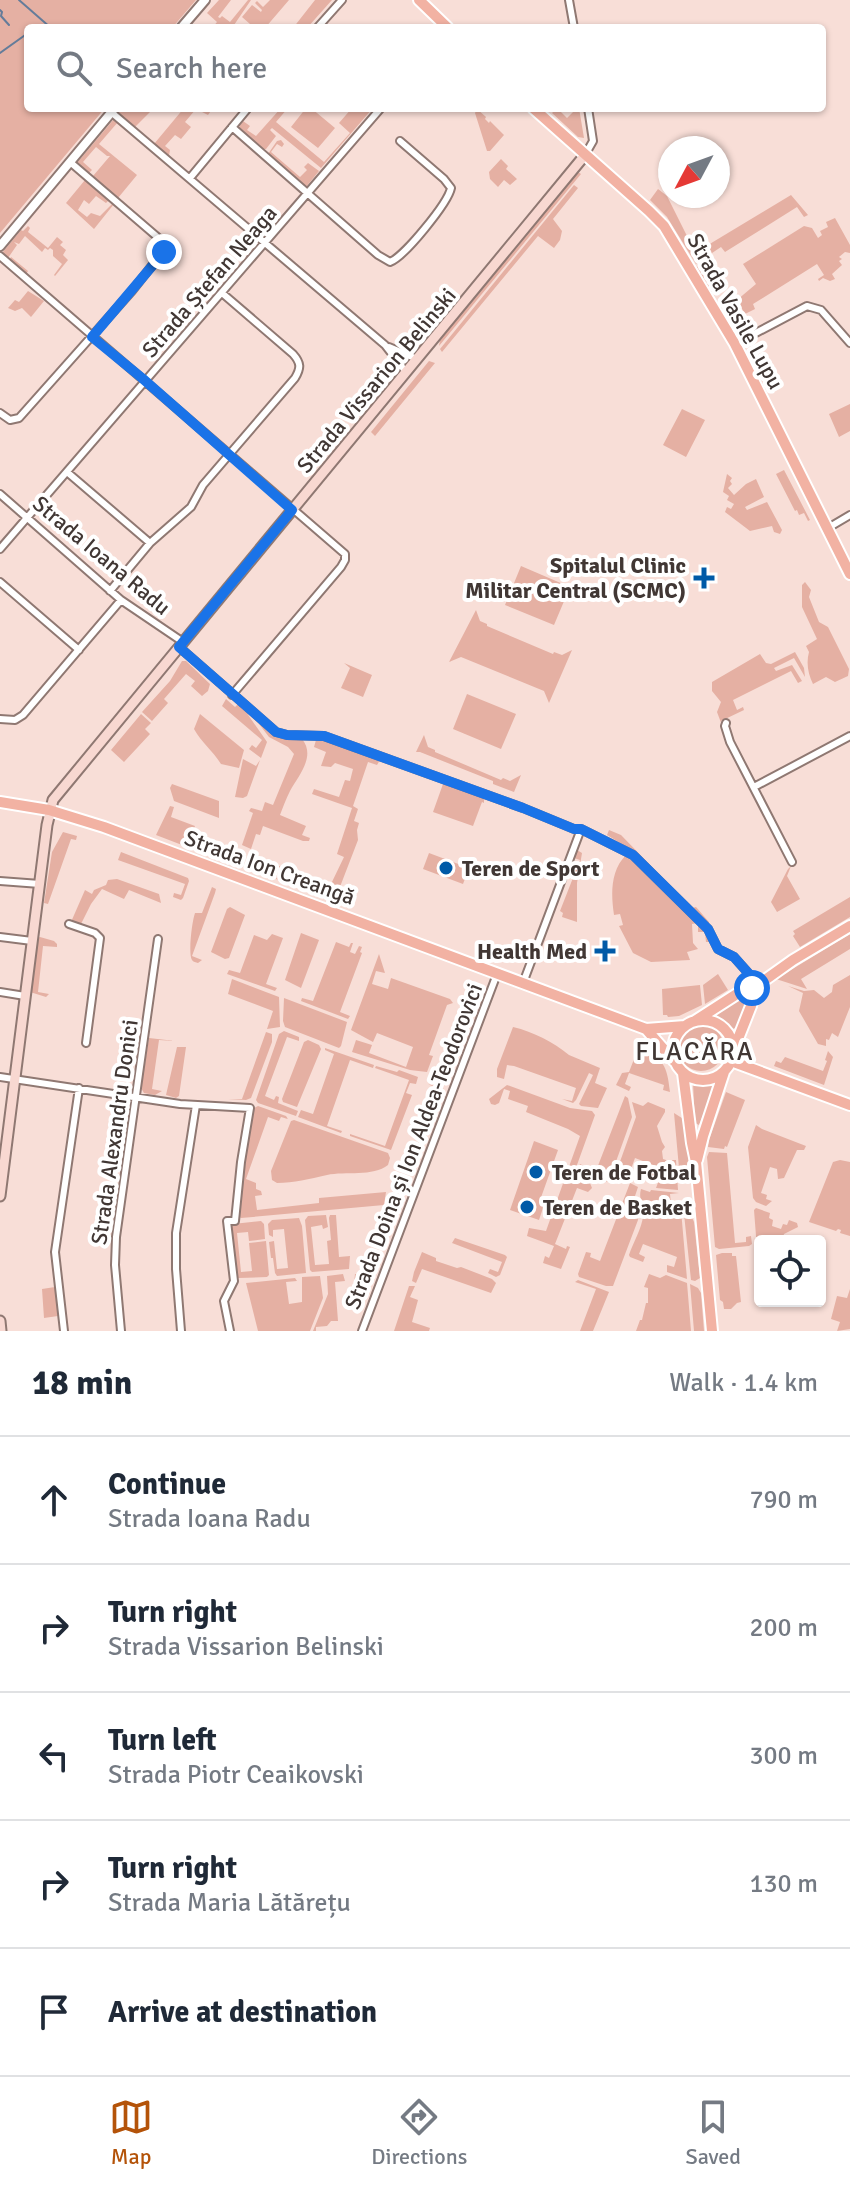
<!DOCTYPE html>
<meta charset="utf-8">
<style>
body{margin:0;font-family:Signika,sans-serif;background:#f2f2f3;color:#1f2937}
.controls{position:absolute;right:24px;bottom:24px;display:grid;overflow:hidden;border-radius:8px;box-shadow:0 2px 6px #0004}
.controls button{width:72px;height:72px;display:grid;place-items:center;padding:0;border:0;border-bottom:2px solid #e0e1e3;background:#fff;color:#1f2937;font:40px sans-serif}
.compass{position:absolute;left:658px;top:136px;width:72px;height:72px;border-radius:50%;background:#fff;box-shadow:0 2px 6px #0004;rotate:229deg}
.stop{position:absolute;width:24px;height:24px;margin:-18px;border:6px solid #1a73e8;border-radius:50%;background:#fff}
.stop.end{background:#1a73e8;border-color:#fff;box-shadow:0 2px 8px #0008}
.list{margin:0;padding:0;list-style:none}
h2{display:flex;justify-content:space-between;align-items:center;height:104px;margin:0;padding:0 32px;font-size:34px}
h2 small{font-size:26px;font-weight:400;color:#747a83}
.list li{display:grid;grid-template-columns:52px 1fr auto;gap:24px;align-items:center;box-sizing:border-box;height:128px;padding:0 32px;border-top:2px solid #e0e1e3}
.list b{display:block;font-size:30px;white-space:nowrap}
.list p{margin:0;font-size:26px;white-space:nowrap;color:#747a83}
.list em{font-size:26px;font-style:normal;color:#747a83}
.icon{flex:none;width:44px;height:44px;fill:none;stroke:currentColor;stroke-width:2;stroke-linecap:round;stroke-linejoin:round}
.map{position:relative;flex:none;width:850px;height:1331px;overflow:hidden}
.search{position:absolute;background:#fff;box-shadow:0 2px 6px #0004;left:24px;right:24px;top:24px;height:88px;display:flex;align-items:center;gap:20px;box-sizing:border-box;padding:0 28px;border-radius:8px;color:#747a83;font-size:30px}
.sheet{height:744px;background:#fff}
nav{display:flex;justify-content:space-around;align-items:center;box-sizing:border-box;height:112px;border-top:2px solid #e0e1e3;background:#fff;font-size:22px;color:#747a83}
nav a{display:grid;justify-items:center;gap:4px}
nav .on{color:#b45309}
.map>svg:first-child{display:block}
</style>
<div class="map">
<svg width="850" height="1331" viewBox="0 0 850 1331">
<rect width="100%" height="100%" fill="#f8ded7"/>
<path fill="#e5b0a3" d="M0,0h196l-24,28h-144v80h77l-105,125z
M219,0h12l-13,17 2,1 2,-2 8,6 18,-22h3l-19,28h-20l5,-6 -10,-9z
M270,0h19l-24,28h-18l3,-4 -8,-7 10,-12 9,7 1,-2 -7,-7 2,-2 6,6z
M315,0h17l-25,28h-14z
M121,108h33l-19,19 -17,-14z
M184,108h29l-5,7 -12,-6 -11,13 6,5 -10,12 -6,-4 -10,11 5,4 -1,6 -15,-12z
M281,108h7l-12,14 48,40 26,-29 -11,-10 13,-15h12l4,4 5,-4 -52,60 -49,-40 -2,2 6,6 -10,13h-3l-24,-19v-3l4,-6 7,5 -3,4 9,6z
M306,108h5l24,20 -17,20 -27,-21z
M557,108l10,10 7,-7 -2,-3h7l5,30 -6,-1 -26,-24z
M477,109l9,8 -1,2 4,4 1,-2 14,14 -14,16h-3l-12,-38z
M114,119l4,3 -19,22 38,31 -19,23 -25,-22 17,-20h-3l-11,-9 -13,15 9,8 -4,4 -12,-10z
M281,140l3,4 -2,3 -5,-3 -6,8 29,25 7,-7 -3,-3 4,-4 11,8 -13,16 -38,-33 9,-13z
M501,159l7,7 -2,3 11,10 -7,6 -6,-5 -6,7 -8,-8 -1,-7z
M578,172l3,2 -142,172 1,-6z
M85,180l24,20 -3,3 -10,-7 -7,8 -5,-4 -6,10 9,7 4,-4 9,3 13,-13 1,1 -20,25 -28,-26z
M574,185l4,3 -25,31 9,12 -2,9 -6,8 -16,-12 -96,116 -2,-3z
M658,189l9,7 28,56 9,-4 5,7 -13,9 -29,-47 -17,-17z
M791,195l17,20 -4,2 -7,-10 -72,45 -4,-5 -9,6 -4,-8z
M835,218l15,27v8l-5,-1 -6,5 3,2 -3,2 3,4 -10,9 3,5 -5,2 -7,-3 -4,3 -1,-2 6,-4 -7,-11 -64,40 2,5 -10,5 -8,-14 19,-16 -13,-20 61,-38 8,2 6,10 4,-3 -2,-4 8,-4 -2,-5z
M28,226l2,2 -2,4 20,16 9,-11 6,5 -3,3 6,5 -3,5 5,5 -13,16 -1,-1 8,-11 -9,-8v-6l-3,-2 -2,2 -3,-2 -3,4 -17,-16 -6,8 -5,-2 3,3 -9,13 2,1 1,-2 17,14 -3,5 -22,-20 -1,-3 19,-23 2,1z
M709,259l17,19 -8,7 -9,2 -12,-20z
M28,291l16,10 -13,16 -9,-9 -7,3 -7,-3 7,-8 4,2z
M429,361l6,2 -60,73 -4,-4z
M850,404v27l-11,6 -10,-23z
M682,409l23,11 -19,37 -23,-12z
M784,470l26,50 -2,1 -4,-8 -5,2 -2,-5 -2,1 -19,-37z
M727,474l5,4 -2,3 2,3 -4,4 6,7 12,-11 10,-5 8,18 -19,10 2,3 20,-8 15,28 -2,4 -6,-2 -2,-6 -22,5 -25,-19 2,-5 4,2 3,-5 -7,-4 2,-4 -6,-4z
M521,566l49,21 -16,38 -49,-20z
M805,582l6,8 -2,7 10,25 9,5 21,42 -1,7 -13,6 -9,-5 -13,7c-5,-10 -7,-21 -4,-32l-3,-6 11,-7 -15,-32v-22z
M476,610l4,11 7,3v2l66,28 1,-2 8,3 10,-5 -23,53 -5,-12 -83,-34 -12,5z
M795,652l9,16 1,9 -11,-19 -20,10 2,3 16,-6 10,16 -4,2 -7,-12 -58,29 4,10 6,-3 1,3 -23,11 5,15 -9,-24 4,-10 -9,-11v-9l48,-28 6,9 5,1z
M182,661h4l24,23 -2,7 -6,5 -11,-10 4,-5 -9,-7 -22,25 4,4 -16,18 -10,-9 28,-31z
M344,663l28,12 -9,22 -22,-9 9,-20z
M467,694l49,20 -15,35 -48,-20z
M226,699l9,8 3,-3 6,5 21,30 2,3 -6,16 -12,-9 3,-4 4,3 6,-8 -40,-34z
M141,714l10,9 -6,6 5,5 -26,28 -13,-12z
M200,714l44,36 -5,18 -18,-4c-9,-14 -19,-21 -27,-35z
M256,720l24,17 22,2c14,17 -3,36 -12,52 -4,8 -7,16 -10,24l26,11 -4,9 8,3 -1,3h-6l-40,-15 -3,9 -4,-1 -5,15 -9,-4 11,-32 -4,-2 2,-3 11,3 3,-9 8,3 21,-51 -6,-7 -19,-10z
M424,735l4,12 7,3v2l66,28 2,-2 7,3 11,-6 -7,17 -21,-8v-3l-73,-29h-4z
M316,740h12l52,20 -3,5 -9,-3 -15,44 5,3 -4,12 5,2 -2,7 1,10 -20,52h-2l-2,3 -30,-12 -9,3 -5,-2 3,-7 6,-4 32,11 13,-27 -7,-3 15,-46 -40,-14 2,-5 25,8 6,-17 5,1 3,-12 -18,-6 -4,4 -10,-1 5,-14 -12,-5z
M243,759l13,7 4,-6 -13,36 -4,2 -8,-1z
M172,784l47,17v17l-45,-17 -4,-13z
M443,784l41,14v5l-2,-1 -9,24 -40,-14z
M170,806l4,1 -3,10 24,9 -3,8 8,4 -5,12 -39,-15z
M609,830l12,5 71,73 4,-1 13,15v3l-76,-74 -26,-16z
M63,832l14,4 -1,4 -5,-1 -23,65 -4,-1 8,-51z
M577,850l5,3 -5,30v39l-15,-5 1,-4 -3,-2 20,-51 -6,-2z
M121,852l67,26 1,3 -6,17 -2,2 -8,-3 1,-4 7,2 4,-11 -67,-24z
M429,853l40,15 -6,16 -40,-15z
M626,855l13,9 69,69 2,9h-4l-1,-10h-7v-9l-6,1 1,19 5,6 -11,3 3,8 -39,2 -18,-9 -14,-27 4,-1 -3,-11 -6,1c-3,-20 -4,-44 12,-60z
M252,856l30,11 3,4 -1,11 -35,-13z
M791,866l-4,10 13,23 -23,13 -6,-10 17,-33z
M117,879l42,15 2,9 -32,-13 -5,9 -22,-10 -11,15 -11,22 -9,-4 14,-32 7,4 2,-4 12,-5 2,-5z
M212,887l4,2 -1,4 -23,63 10,4 -4,3c-2,-1 -5,-1 -6,-3 -4,-6 0,-39 3,-47h7z
M850,897v20l-50,30 -7,-11 2,-2 -2,-3z
M230,907l15,8 -16,43 -4,1 -14,-7 16,-43z
M301,933l18,7 -18,48 -16,-8z
M272,934l11,4 -17,46 11,4 -2,3 -48,-17 2,-4 11,3 14,-38 13,5z
M850,934v15l-49,30 6,10 -31,-10z
M40,937l14,4 3,3v3l-14,-1 -5,46 11,2 -3,3 -16,-5 7,-54z
M336,942l13,5 2,-4h2l-3,9 5,2 4,-8 3,1 -2,5 2,1 -22,59 10,4 -2,3 -47,-18 1,-3 11,3z
M379,954l6,19 -9,-2 -4,13 16,5 3,-11 59,21 3,4 -6,2 -18,50 4,1 -6,16 -17,-2 -58,-18 4,-12 16,5 -3,8 37,14 7,-20 -36,-14 -4,9 -22,-12z
M718,974l10,16 -23,14 -2,-19z
M850,975v32l-12,30 -6,-4 -3,7 -3,-1v7l-8,-2 -19,-33 4,-18 -15,-7 16,5 10,-1 10,8 8,-6 1,-7z
M232,979l47,18 1,30 -13,2 6,-18 -45,-17z
M700,985l2,20 -23,11 -11,1 -1,-2h-4l-1,-26z
M742,996l4,1 1,4 -10,26 -4,2 -18,-14 1,-3z
M284,998l63,24 -6,24 -2,2 -54,-21 -2,-6z
M678 1048a23 23 0 1 1 46 0a23 23 0 1 1-46 0Z
M513,1027c21,5 40,15 56,28l31,13 -5,15 12,5 -9,20 -17,-2 -2,-2 14,-29 -4,-2 -13,27 -3,3 -11,-4 10,2 4,-13 -62,-22 -7,-1 -3,14 -7,-2v-8z
M284,1031l15,6v4l-12,-4 -22,59 9,4 2,-4 3,1 -1,6 20,8 -2,5 -38,-13 -2,-3 23,-66z
M266,1032l6,2v8l-21,56 -5,2 -18,-1h14z
M149,1038l26,3 -16,-1 -7,49 10,2 -7,4 -11,-2 -3,-5z
M308,1040l11,5 2,4 -24,58 -14,-5 -1,-3 22,-57z
M177,1047h9l-7,49 -3,2 -10,-3z
M325,1048l49,17 -1,3 -23,-8 -23,66 15,5 -1,2 -43,-16 3,-7 12,4 21,-60 -9,-4z
M638,1049c26,9 29,16 32,43l-7,-2 1,-5 -35,-12 -4,11 6,3 -2,4 -13,-6 6,-12 7,-1z
M828,1051l5,6 -9,28 -50,-19 2,-5 5,2 4,-6 38,14 4,-10 -2,-1z
M376,1066l21,6 2,-2 19,7 -2,7 -6,-1 -4,10 6,2 -21,55 -41,-14v-2l35,12 24,-66 -34,-12z
M693,1083l19,1 2,3 -15,38 -4,-2z
M428,1084l16,5 -27,72 -5,-2 26,-70z
M507,1085l63,23 22,3 3,4 -22,61 17,7 2,5 -4,4 -11,-4 -22,56 11,5 1,-3 3,1 -9,22 -18,-6 2,-7 4,2 5,-12 -27,-10 2,-8 17,3 34,-95 -12,-7 -42,-17 2,-6 -20,-7 2,-8 -6,-2 -5,14 -4,2 -4,-1 -2,-5z
M726,1092l19,8 -18,47 -2,-1 -1,3 -16,-2 1,-7z
M625,1096l3,2 4,19 -23,64 -6,2 -23,-9 -2,-2 2,-8 4,2 -2,6 12,4z
M632,1102l11,4 5,-4 17,7v3l-8,14 5,16 3,5 -3,4 1,8 9,3v-2h4l2,30 -22,-2 3,-8 6,2 4,-11 -34,-13 -4,11 7,3 -2,5 -19,-7 19,-53z
M258,1106l28,10 2,3 -7,-2 -2,4 -11,-4 -22,62 10,4v6l5,2 1,4 -7,1 2,14 62,-7v-5l67,-6 -2,13 -143,13 -3,-2 -1,-16 15,-91z
M674,1113l11,7 4,47 -10,1z
M294,1120l94,33 2,5 -2,7c-15,12 -43,6 -61,10 -18,4 -33,8 -50,8l-5,-3 -1,-9 20,-50z
M756,1125l6,4 44,17 -2,4h-7l-13,28 -6,1 -1,-10 -7,-2 -9,26 6,2 -1,4 6,2 -6,5 -10,-4 -3,-4 -5,-51z
M534,1141l24,9 -19,53 5,2 -5,15 -29,-10z
M709,1152l18,1 8,90 11,-1v-5l5,-1 1,8 -3,2 -30,3 -4,-2 -8,-90z
M840,1160l10,2v74l-10,-3 1,-3 -3,-1 -2,2 -27,-9 24,-60z
M630,1183l8,4 -3,9 4,17 -1,7 -25,66h-7l-27,-9 -1,-3 8,-22 5,1 -1,4 10,4z
M641,1189l9,3 1,-2 28,3 -9,1 2,20 9,-4 6,69 -20,-7v-7l7,2 3,-10 -34,-13 -4,10 6,3 -2,5 -13,-5 -1,-2c4,-12 13,-27 14,-39 1,-10 -5,-17 -2,-27z
M756,1208l14,5 -1,5 4,2 -1,6 9,3 2,-5 4,1 2,-5 8,3 1,4 -14,7 -2,7h-22v8h-3l-3,-39z
M684,1214l7,1 3,7 6,56 -5,3 -4,-1z
M326,1215l2,12 -5,2 -1,-4 -11,2 4,38 14,-1 -2,-23 4,-1 -2,-22 1,-3h6l3,42 11,-1 -1,13 -37,3 -2,-2 -5,-50 3,-4z
M299,1218l3,8 4,47 -29,3 -2,-3 -2,-15h-2l-2,-16 5,-1 3,28 11,-1 -4,-39 -11,1v7l-4,-2 -1,-11 4,-4z
M261,1221l3,3 1,15 -16,2 -1,-9 -11,1 4,39 11,-1 -3,-28 17,-2 3,34 -2,2 -29,1 -4,-11 -4,-39 3,-4z
M455,1238l50,17 2,2 -7,18 -4,2 -8,-4 2,-4 8,3 4,-10 -50,-19z
M422,1252l14,6v3l21,7 4,-1 31,12 4,4 -5,10 -69,-24 -6,14 -4,-2 2,-9z
M722,1253h10v3h4l5,46 -4,1 -6,6h-7l-1,-7 -3,-2 -4,-45z
M343,1274l2,7 -10,1 3,39h-7l-4,5 -11,1v4h-3l15,-37 -1,-18z
M355,1274l18,1 -13,34 -7,1 -2,-16h2z
M649,1274l11,4 6,-3 21,8 4,48h-55l4,-11h2l4,-17h2v-15l-4,-1z
M320,1276l3,22 -13,33h-52l-12,-48 49,-5 2,3 -11,1 3,22 13,-2v-25z
M578,1280l31,12 -16,39h-13l16,-42 -21,-7z
M690,1284l8,4 3,5 3,38h-10z
M409,1286h6l-5,11 8,3 -6,22 18,6 -1,3h-35z
M55,1287l3,29 -14,2 -2,-29z
M850,1289v40l-13,2 3,-9 -9,-3 6,-23 10,2z"/>
<g fill="none" stroke-linecap="round" stroke-linejoin="round">
<path stroke="#647c9a" stroke-width="2" d="M19,0l32,28
M0,10l2,2 -1,4 8,9
M0,53l28,-20"/>
<defs>
<path id="minor" d="M569,0l5,28
M317,28l25,-28
M111,112l274,233 21,27
M232,127l146,128 12,7c14,-5 58,-59 61,-74l-7,-9 -44,-38
M585,155l8,-14 -5,-33
M190,178l58,-70
M0,256l345,298v6l-4,7 -109,128
M735,344l72,-38 14,4 29,33
M389,347l28,12
M0,413l10,7 9,-2 113,-127 33,-42 -3,-8 -92,-79
M67,472l83,71
M0,494l121,106 62,42
M828,528l22,-13
M0,549l381,-441
M0,582l79,68
M110,591l40,-48 41,-36 12,-22 92,-107c6,-10 6,-15 -2,-24l-71,-61
M179,647l97,85 11,3 37,1 199,72 51,21h7l52,26 75,74 10,20 16,8 24,27
M0,719l15,1 8,-5 98,-115
M726,723l-1,3 5,16 62,120
M754,787l96,-51
M0,881l40,3
M69,924l26,9 5,5 -14,105
M0,937l32,4
M523,983l58,-154
M0,992l25,4
M0,1077l180,27 70,4 -9,54 -6,59h-8l7,60 -10,20 6,30
M64,1331l-9,-79 24,-164
M121,1331l-6,-66 1,-28 42,-298
M181,1331l-5,-62v-36l20,-128
M362,1331l135,-357"/>
<path id="tertiary" d="M181,28l24,-28
M0,246l115,-138"/>
<path id="secondary" d="M0,1196l47,-371 6,-25 532,-645
M0,1321l1,10"/>
<path id="primary" d="M419,0l29,28
M533,108l116,103 15,15 71,118 115,230
M0,802l49,8 55,17 542,202 39,-3
M673 1050a30 30 0 1 1 60 0a30 30 0 1 1-60 0Z
M695,1021l45,-29 15,-5 38,-27 57,-34
M646,1029l28,32
M734,1049l17,-43 4,-19
M731,1061l119,44
M683,1073l9,70 4,19 16,169
M697,1160l6,-24 21,-64"/>
</defs>
<use href="#minor" stroke="#8f7872" stroke-width="10"/>
<use href="#tertiary" stroke="#8f7872" stroke-width="12"/>
<use href="#secondary" stroke="#8f7872" stroke-width="13"/>
<use href="#primary" stroke="#fff" stroke-width="14"/>
<use href="#minor" stroke="#fff" stroke-width="6"/>
<use href="#tertiary" stroke="#fff" stroke-width="8"/>
<use href="#secondary" stroke="#f8d8d1" stroke-width="9"/>
<use href="#primary" stroke="#f2b2a3" stroke-width="10"/>
</g>
<g fill="none" stroke-linecap="round" stroke-linejoin="round">
<path stroke="#1a73e8" stroke-width="10" d="M164,252l-72,85 50,41 150,132 -113,137 97,85 11,3 37,1 199,72 51,21h7l52,26 75,74 10,20 16,8 24,27 -6,4"/>
</g>
<g fill="#005aa7" stroke="#fff" stroke-width="3">
<path d="M700 566h8v8h8v8h-8v8h-8v-8h-8v-8h8z"/>
<circle cx="446" cy="868" r="8"/>
<path d="M601 939h8v8h8v8h-8v8h-8v-8h-8v-8h8z"/>
<circle cx="536" cy="1172" r="8"/>
<circle cx="527" cy="1207" r="8"/>
</g>
<g text-anchor="middle" stroke-width="8" stroke-linejoin="round" paint-order="stroke">
<g font-size="22" fill="#413734" stroke="#fff">
<text transform="translate(209 281) rotate(-49)" y="8">Strada Ștefan Neaga</text>
<text transform="translate(736 311) rotate(61)" y="8">Strada Vasile Lupu</text>
<text transform="translate(376 380) rotate(-50)" y="8">Strada Vissarion Belinski</text>
<text transform="translate(102 555) rotate(40)" y="8">Strada Ioana Radu</text>
<text transform="translate(270 867) rotate(20)" y="8">Strada Ion Creangă</text>
<text transform="translate(114 1132) rotate(-82)" y="8">Strada Alexandru Donici</text>
<text transform="translate(413 1146) rotate(-69)" y="8">Strada Doina și Ion Aldea-Teodorovici</text>
</g>
<g font-size="22" font-weight="bold" fill="#413734" stroke="#fff" text-anchor="start">
<text x="686" y="573" text-anchor="end">Spitalul Clinic<tspan x="686" dy="25">Militar Central (SCMC)</tspan></text>
<text x="462" y="876">Teren de Sport</text>
<text x="587" y="959" text-anchor="end">Health Med</text>
<text x="552" y="1180">Teren de Fotbal</text>
<text x="543" y="1215">Teren de Basket</text>
</g>
<g font-size="26" letter-spacing="2" fill="#413734" stroke="#fff">
<text x="695" y="1060">FLACĂRA</text>
</g>
</g>
</svg>
<div class="controls">
<button><svg class="icon" aria-label="locate" viewBox="0 0 24 24"><circle cx="12" cy="12" r="6"/><path d="M12 2v4M12 18v4M2 12h4M18 12h4"/></svg></button>
</div>
<svg class="compass" viewBox="-18 -18 36 36"><path d="M0-13l5 13h-10z" fill="#e53935"/><path d="M0 13l5-13h-10z" fill="#747a83"/></svg>
<div class="stop" style="left:752px;top:988px"></div>
<div class="stop end" style="left:164px;top:252px"></div>
<div class="search"><svg class="icon" aria-label="search" viewBox="0 0 24 24"><circle cx="10" cy="10" r="6"/><path d="M15 15l6 6"/></svg>Search here</div>
</div>
<section class="sheet">
<h2>18 min<small>Walk · 1.4 km</small></h2>
<ul class="list">
<li><svg class="icon" aria-label="ahead" viewBox="0 0 24 24"><path d="M12 20V5M6 11l6-6 6 6"/></svg><div><b>Continue</b><p>Strada Ioana Radu</p></div><em>790 m</em></li>
<li><svg class="icon" aria-label="right" viewBox="0 0 24 24"><path d="M7 20v-9h11M14 6l5 5-5 5"/></svg><div><b>Turn right</b><p>Strada Vissarion Belinski</p></div><em>200 m</em></li>
<li><svg class="icon" aria-label="left" viewBox="0 0 24 24"><path d="M17 20v-9H6M10 6l-5 5 5 5"/></svg><div><b>Turn left</b><p>Strada Piotr Ceaikovski</p></div><em>300 m</em></li>
<li><svg class="icon" aria-label="right" viewBox="0 0 24 24"><path d="M7 20v-9h11M14 6l5 5-5 5"/></svg><div><b>Turn right</b><p>Strada Maria Lătărețu</p></div><em>130 m</em></li>
<li><svg class="icon" aria-label="arrive" viewBox="0 0 24 24"><path d="M6 21V4h12l-3 4 3 4H6"/></svg><div><b>Arrive at destination</b></div></li>
</ul>
</section>
<nav>
<a class="on"><svg class="icon" aria-label="map" viewBox="0 0 24 24"><path d="M3 6l6-2 6 2 6-2v14l-6 2-6-2-6 2zM9 4v14M15 6v14"/></svg>Map</a>
<a><svg class="icon" aria-label="directions" viewBox="0 0 24 24"><path d="M12 3l9 9-9 9-9-9zM9 14v-3h6M13 9l2 2-2 2"/></svg>Directions</a>
<a><svg class="icon" aria-label="saved" viewBox="0 0 24 24"><path d="M7 4h10v16l-5-4-5 4z"/></svg>Saved</a>
</nav>
